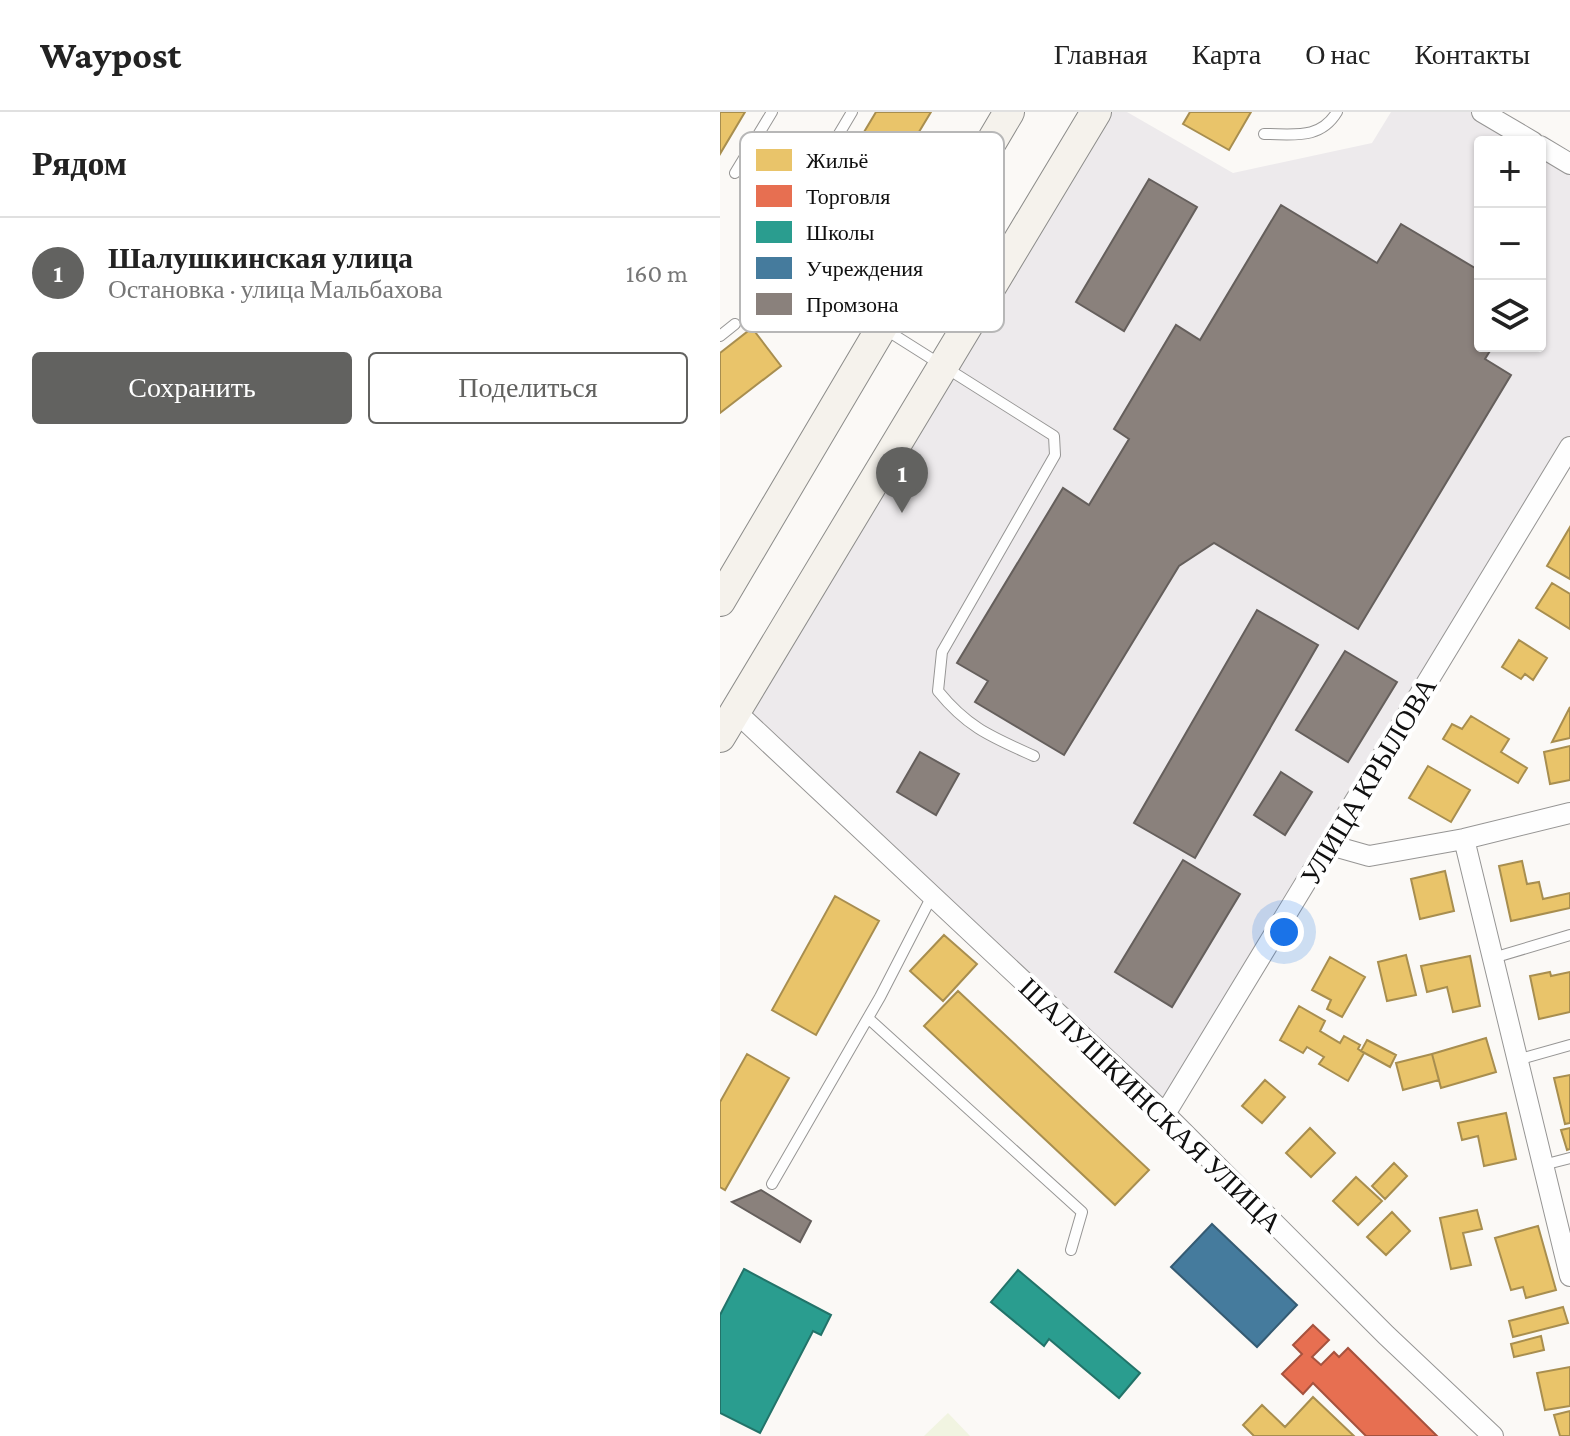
<!DOCTYPE html>
<html lang="ru">
<meta charset="utf-8">
<style>
body{margin:0;font-family:"Crimson Pro",serif;background:#f2f2f2;color:#222}
.controls{position:absolute;right:24px;top:24px;display:grid;overflow:hidden;border-radius:8px;box-shadow:0 2px 6px #0004}
.controls button{width:72px;height:72px;display:grid;place-items:center;padding:0;border:0;border-bottom:2px solid #e0e0e0;background:#fff;color:#222;font:40px sans-serif}
.you{position:absolute;left:564px;top:820px;width:28px;height:28px;margin:-20px;border:6px solid #fff;border-radius:50%;background:#1a73e8;box-shadow:0 0 0 12px #1a73e833}
.badge{display:grid;place-items:center;width:52px;height:52px;border-radius:50%;background:#626260;color:#fff;font-size:26px;font-weight:700}
.pin{position:absolute;translate:-50% -66px;filter:drop-shadow(0 2px 4px #0008)}
.pin::after{content:'';position:absolute;top:42px;width:28px;height:24px;background:inherit;clip-path:polygon(0 0,100% 0,50% 100%)}
.list{margin:0;padding:0;list-style:none}
h2{display:flex;justify-content:space-between;align-items:center;height:104px;margin:0;padding:0 32px;font-size:34px}
h2 small{font-size:26px;font-weight:400;color:#767676}
.list li{display:grid;grid-template-columns:52px 1fr auto;gap:24px;align-items:center;box-sizing:border-box;height:112px;padding:0 32px;border-top:2px solid #e0e0e0}
.list b{display:block;font-size:30px;white-space:nowrap}
.list p{margin:0;font-size:26px;white-space:nowrap;color:#767676}
.list em{font-size:26px;font-style:normal;color:#767676}
.actions{display:flex;gap:16px;padding:24px 32px}
.actions a{flex:1;padding:18px 0;border:2px solid #626260;border-radius:8px;text-align:center;font-size:28px;color:#626260}
.actions .main{background:#626260;color:#fff}
.icon{flex:none;width:44px;height:44px;fill:none;stroke:currentColor;stroke-width:2;stroke-linecap:round;stroke-linejoin:round}
.map{position:relative;flex:none;width:850px;height:1324px;overflow:hidden}
header{display:flex;align-items:center;gap:48px;box-sizing:border-box;height:112px;padding:0 40px;background:#fff;border-bottom:2px solid #e0e0e0}
header strong{font-size:38px}
nav{display:flex;gap:44px;margin-inline-start:auto;font-size:28px}
main{display:flex}
aside{flex:1;background:#fff}
.map>svg:first-child{display:block}
</style>
<header>
<strong>Waypost</strong>
<nav><a>Главная</a><a>Карта</a><a>О нас</a><a>Контакты</a></nav>
</header>
<main>
<aside>
<h2>Рядом<small></small></h2>
<ul class="list">
<li><span class="badge">1</span><div><b>Шалушкинская улица</b><p>Остановка · улица Мальбахова</p></div><em>160 m</em></li>
</ul>
<div class="actions"><a class="main">Сохранить</a><a>Поделиться</a></div>
</aside>
<div class="map">
<svg width="850" height="1324" viewBox="0 0 850 1324">
<rect width="100%" height="100%" fill="#fbf9f6"/>
<path fill="#edeaec" d="M376,0h31l106,61 139,-30 19,-31h91l51,30h-53v204h60v-200l30,18v283l-405,667 -430,-403z"/>
<path fill="#f1f4e1" d="M228,1301l22,23h-46z"/>
<path fill="#e9c46a" stroke="#a88e4f" stroke-width="2" d="M0,0h25l-25,42z
M156,0h55l-76,126 -40,-24z
M470,0h61l-22,38 -46,-26z
M32,216l29,38 -61,47v-60z
M850,415v52l-23,-13z
M832,471l18,11v35l-34,-21z
M799,528l28,18 -14,22 -8,-6 -4,5 -19,-12z
M850,595v31l-18,4z
M751,604l38,23 -8,13 26,16 -9,15 -75,-44 9,-15 10,5z
M850,634v34l-20,4 -6,-32z
M708,654l42,24 -19,32 -42,-24z
M802,749l5,23 12,-2 4,17 27,-6v15l-59,13 -12,-55z
M725,759l9,40 -34,8 -9,-40z
M115,784l44,25 -63,114 -44,-25z
M224,823l33,29 -34,37 -33,-30z
M686,843l10,40 -29,6 -9,-39z
M750,844l10,50 -27,6 -6,-25 -20,5 -6,-26z
M610,845l35,20 -23,40 -15,-8 4,-9 -19,-10z
M830,860l1,4 19,-4v40l-31,7 -9,-43z
M238,879l191,179 -34,35 -191,-179z
M579,894l26,15 -5,10 20,12 4,-7 16,9 -2,4 6,4 -16,28 -29,-17 5,-7 -17,-10 -4,6 -23,-13z
M766,926l10,34 -55,16 -9,-34z
M647,928l29,15 -6,12 -29,-16z
M27,942l42,24 -64,112 -5,-3v-85z
M712,942l7,26 -36,10 -7,-27z
M850,963v48l-5,1 -11,-46z
M545,968l20,17 -23,26 -20,-17z
M786,1001l10,46 -32,7 -6,-30 -16,4 -4,-17z
M590,1016l25,25 -24,24 -25,-24z
M850,1016v21l-3,1 -6,-20z
M674,1051l13,13 -22,23 -13,-13z
M636,1065l26,24 -24,24 -25,-24z
M757,1098l5,19 -19,4 8,32 -20,4 -11,-51z
M672,1100l18,19 -24,24 -19,-18z
M818,1114l18,64 -30,8 -3,-11 -12,3 -16,-52z
M843,1195l5,16 -55,14 -4,-16z
M821,1224l3,14 -30,7 -3,-13z
M850,1255v39l-25,4 -8,-37z
M593,1285l41,39h-100l-11,-11 19,-20 23,22z
M850,1299v25h-10l-6,-21z"/>
<path fill="#e76f51" stroke="#a6523e" stroke-width="2" d="M593,1213l16,15 -17,17 9,8 13,-13 5,5 9,-9 89,88h-71l-53,-53 -10,11 -21,-20 20,-20 -9,-9z"/>
<path fill="#2a9d8f" stroke="#227369" stroke-width="2" d="M24,1157l87,46 -10,20 -8,-4 -53,102 -40,-20v-98z
M298,1158l122,103 -21,25 -70,-59 -5,7 -53,-44z"/>
<path fill="#457b9d" stroke="#355b73" stroke-width="2" d="M492,1112l85,81 -40,42 -86,-80z"/>
<path fill="#8a817c" stroke="#655f5c" stroke-width="2" d="M429,67l48,28 -73,124 -48,-29z
M561,93l96,58 24,-39 79,47v75h13l-8,13 26,16 -153,254 -144,-86 -35,23 -115,189 -89,-53 13,-21 -31,-18 106,-175 26,17 40,-66 -15,-10 62,-104 24,15z
M537,498l61,35 -123,213 -61,-35z
M625,539l52,31 -49,80 -52,-32z
M200,640l39,22 -23,41 -39,-23z
M561,660l31,20 -27,43 -31,-20z
M463,748l57,34 -68,113 -57,-35z
M41,1078l50,31 -11,21 -68,-40z"/>
<g fill="none" stroke-linecap="round" stroke-linejoin="round">
<defs>
<path id="lane" d="M544,22c30,0 56,6 73,-22
M15,61l37,-61
M79,89l53,-89
M163,216l171,108 1,19 -113,197 -4,39c30,37 54,46 96,65
M0,224l15,-12
M773,846l77,-23
M148,906l214,194 -11,38
M797,948l53,-15
M823,1053l27,-7
M52,1072l108,-187 52,-101"/>
<path id="street" d="M762,0l51,30
M820,34l30,18
M15,599l430,403 221,221 107,101
M744,727l106,437
M610,733l39,11 95,-17 106,-26
M445,1002l405,-667"/>
<path id="secondary" d="M0,489l289,-489
M0,625l376,-625"/>
</defs>
<use href="#lane" stroke="#969594" stroke-width="12"/>
<use href="#street" stroke="#969594" stroke-width="22"/>
<use href="#secondary" stroke="#8c8c8a" stroke-width="32"/>
<use href="#lane" stroke="#fefefe" stroke-width="10"/>
<use href="#street" stroke="#fefefe" stroke-width="20"/>
<use href="#secondary" stroke="#f5f2ec" stroke-width="30"/>
</g>
<g text-anchor="middle" stroke-width="8" stroke-linejoin="round" paint-order="stroke">
<g font-size="28" fill="#101010" stroke="#fff">
<text transform="translate(648 669) rotate(-59)" y="10">УЛИЦА КРЫЛОВА</text>
<text transform="translate(431 993) rotate(44)" y="10">ШАЛУШКИНСКАЯ УЛИЦА</text>
</g>
</g>
<rect x="20" y="20" width="264" height="200" rx="12" fill="#fff" stroke="#b7b7b7" stroke-width="2"/>
<rect x="36" y="37" width="36" height="22" fill="#e9c46a"/>
<rect x="36" y="73" width="36" height="22" fill="#e76f51"/>
<rect x="36" y="109" width="36" height="22" fill="#2a9d8f"/>
<rect x="36" y="145" width="36" height="22" fill="#457b9d"/>
<rect x="36" y="181" width="36" height="22" fill="#8a817c"/>
<g font-size="22" fill="#101010">
<text x="86" y="56">Жильё</text>
<text x="86" y="92">Торговля</text>
<text x="86" y="128">Школы</text>
<text x="86" y="164">Учреждения</text>
<text x="86" y="200">Промзона</text>
</g>
</svg>
<div class="controls">
<button>+</button>
<button>−</button>
<button><svg class="icon" aria-label="layers" viewBox="0 0 24 24"><path d="M12 4l9 5-9 5-9-5zM3 14l9 5 9-5"/></svg></button>
</div>
<div class="you"></div>
<div class="pin badge" style="left:182px;top:401px">1</div>
</div>
</main>
